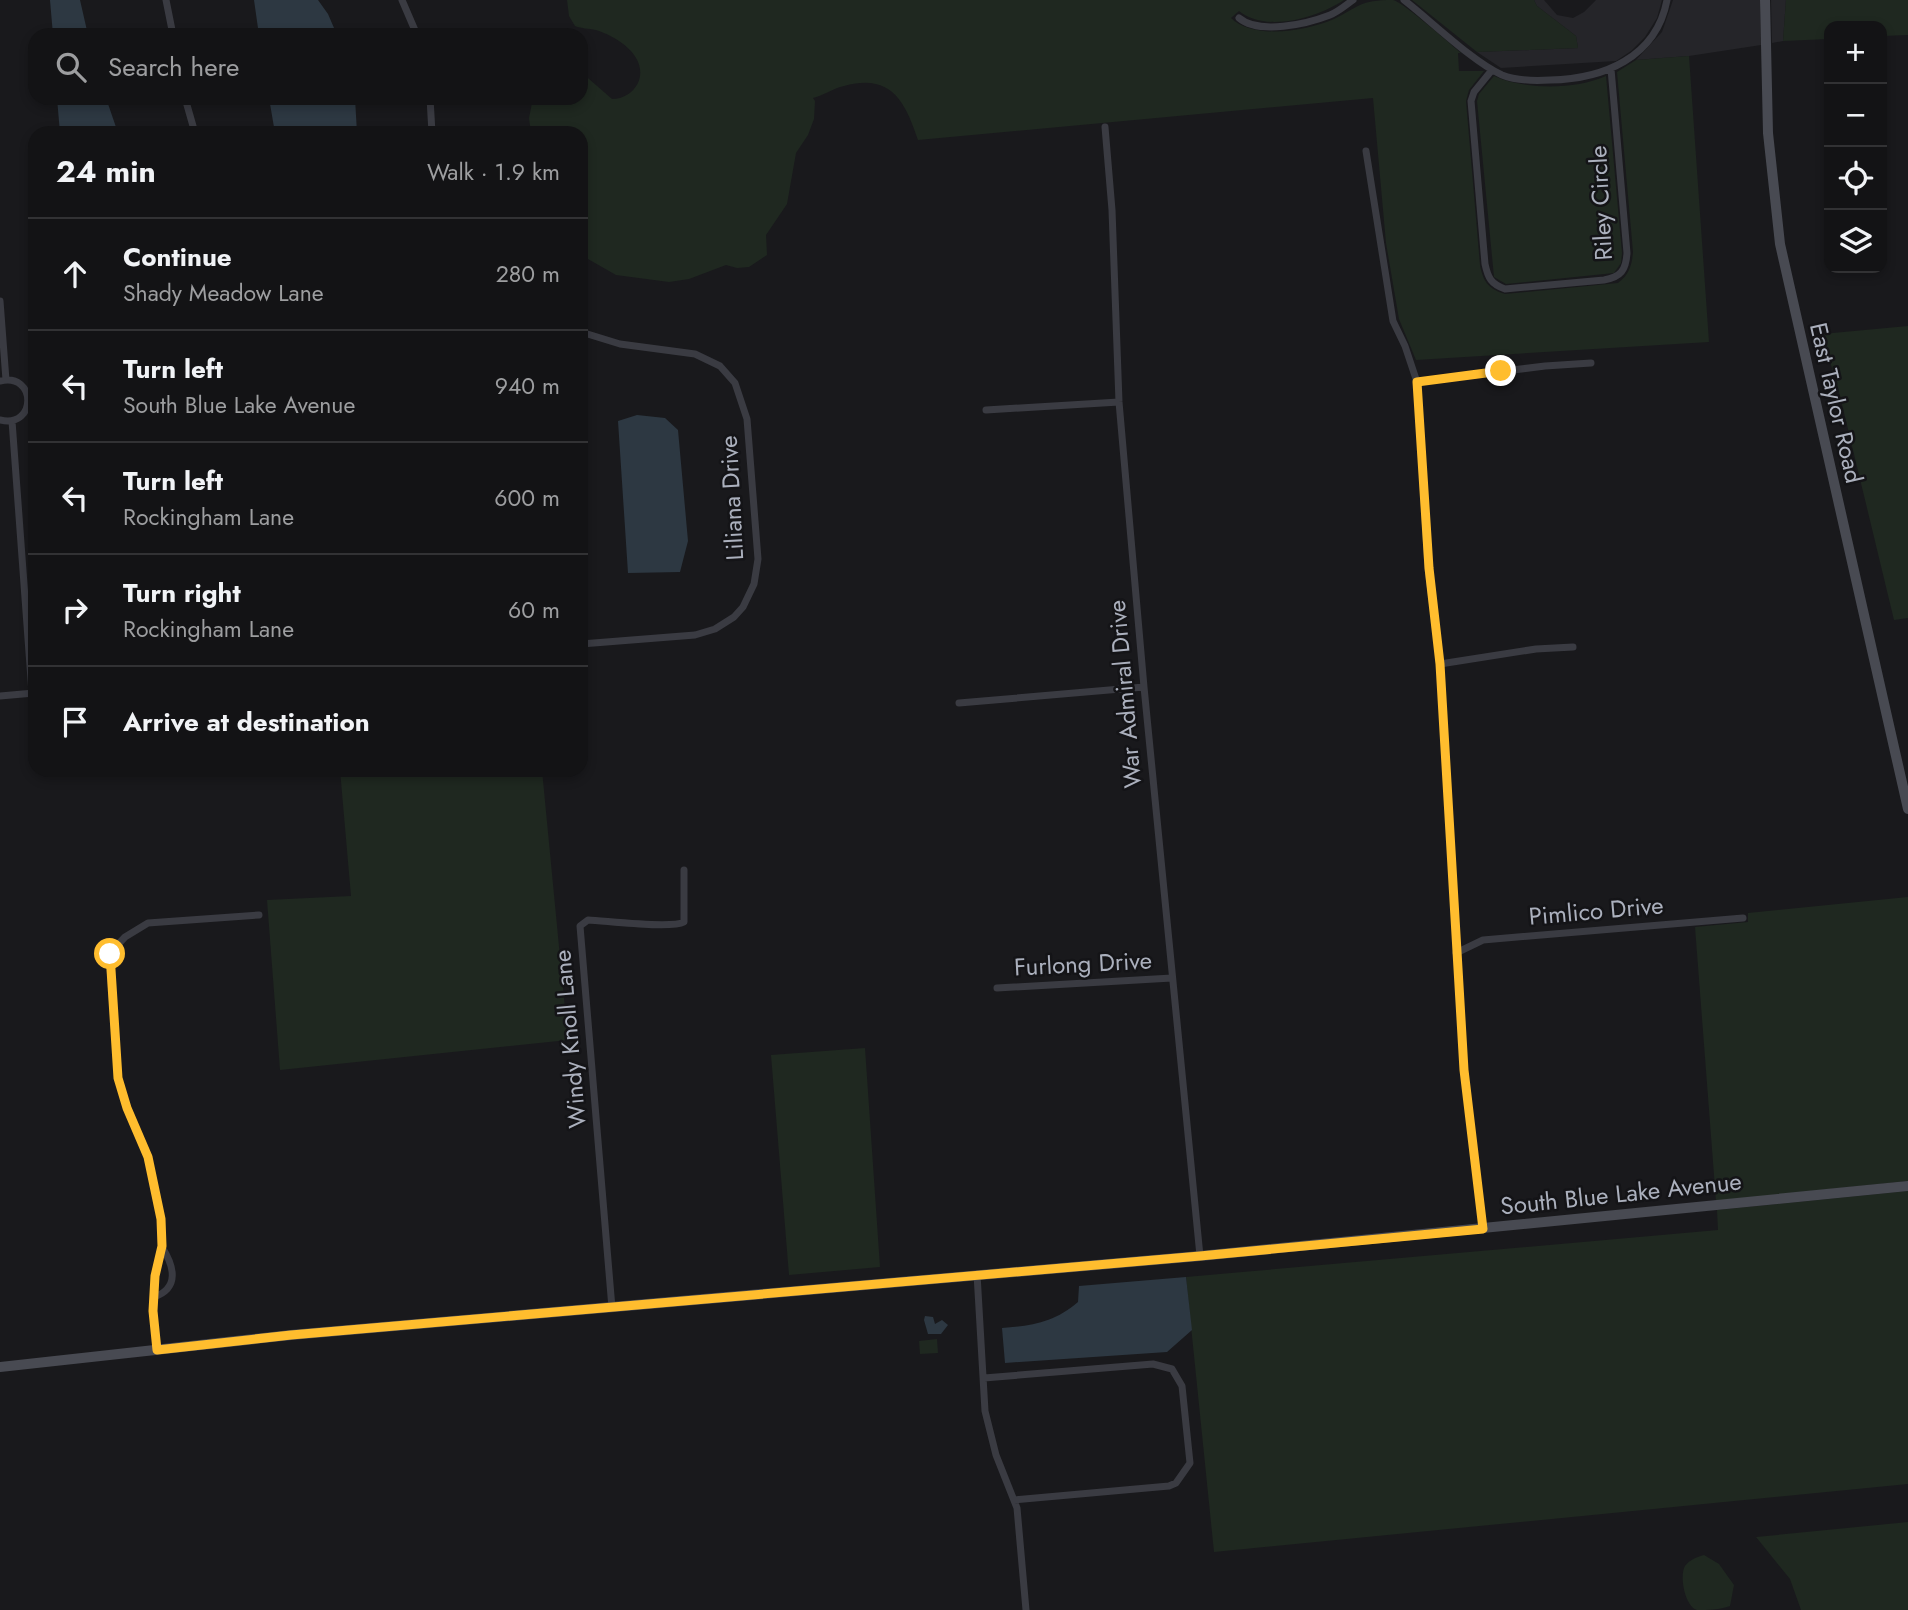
<!DOCTYPE html>
<meta charset="utf-8">
<style>
body{margin:0;font-family:Jost,sans-serif;background:#1c1c1e;color:#f1f3f6}
.controls{position:absolute;right:21px;top:21px;display:grid;overflow:hidden;border-radius:14px;box-shadow:0 4px 10px #0003}
.controls button{width:63px;height:63px;display:grid;place-items:center;padding:0;border:0;border-bottom:2px solid #323234;background:#131315;color:#f1f3f6;font:35px sans-serif}
.stop{position:absolute;width:21px;height:21px;margin:-16px;border:5px solid #ffbd2e;border-radius:50%;background:#fff}
.stop.end{background:#ffbd2e;border-color:#fff;box-shadow:0 2px 7px #0008}
.list{margin:0;padding:0;list-style:none}
h2{display:flex;justify-content:space-between;align-items:center;height:91px;margin:0;padding:0 28px;font-size:30px}
h2 small{font-size:23px;font-weight:400;color:#9d9ea0}
.list li{display:grid;grid-template-columns:46px 1fr auto;gap:21px;align-items:center;box-sizing:border-box;height:112px;padding:0 28px;border-top:2px solid #323234}
.list b{display:block;font-size:26px;white-space:nowrap}
.list p{margin:0;font-size:23px;white-space:nowrap;color:#9d9ea0}
.list em{font-size:23px;font-style:normal;color:#9d9ea0}
.icon{flex:none;width:38px;height:38px;fill:none;stroke:currentColor;stroke-width:2;stroke-linecap:round;stroke-linejoin:round}
.map{position:relative;flex:none;width:1908px;height:1610px;overflow:hidden}
.search{position:absolute;background:#131315;box-shadow:0 4px 10px #0003;left:28px;top:28px;width:560px;height:77px;display:flex;align-items:center;gap:18px;box-sizing:border-box;padding:0 24px;border-radius:21px;color:#9d9ea0;font-size:26px}
.panel{position:absolute;background:#131315;box-shadow:0 4px 10px #0003;left:28px;top:126px;width:560px;height:651px;border-radius:21px}
.map>svg:first-child{display:block}
</style>
<div class="map">
<svg width="1908" height="1610" viewBox="0 0 1908 1610">
<rect width="100%" height="100%" fill="#19191c"/>
<path fill="#252529" d="M1534,0h10l13,15 16,3 11,-6 12,-12h66l-5,18 -12,19 -14,14 -15,10 -115,7 -24,-16 101,-4 -2,-12 -39,-30z
M1673,0h87l1,45 -72,11 -53,4 26,-28z
M1771,0h15l-3,41 -11,2z"/>
<path fill="#1f2820" d="M567,0h777c-27,18 -78,33 -105,11l-8,7c22,22 76,13 103,1 25,-12 25,-19 59,-19 10,2 56,43 68,53h-3l1,18h25l-15,19 -3,11 14,164c3,16 8,24 25,29l113,-11c11,-8 14,-18 15,-31l-16,-180 19,-12 53,-4 20,286 -293,18 -17,-41 -13,-76 -13,-145 -455,42c-13,-39 -27,-67 -74,-54 -10,2 -20,9 -31,12l2,3 -1,18 -6,16 -12,18 -9,51 -21,31 1,20 -18,12 -12,1 -11,-3 -37,14 -20,3 -53,-7 -35,-20v-122h-50l-2,-15 4,-20h48v-26l31,27c11,0 21,-6 26,-16 11,-26 -20,-46 -42,-53 -8,-2 -14,-1 -21,-4l-6,-10z
M1412,0h122l3,6 39,30 2,12 -101,4z
M1786,0h122v35l-26,1v-10h-53v13l-46,2z
M1494,76c31,14 80,14 112,0l16,177 -1,10 -7,10 -108,11 -12,-7 -17,-176 2,-7z
M1908,326v292l-14,2 -54,-224 -18,-62z
M340,770h202l26,270 -288,30 -13,-170 84,-4z
M1908,897v284l-192,20 -21,-274 53,-5v-9z
M865,1048l15,219 -91,8 -18,-220z
M1908,1191v293l-694,68 -28,-275 532,-47 -1,-20z
M937,1339l1,14 -18,1 -1,-13z
M1908,1522v88h-107l-11,-31 -34,-42z
M1704,1555l15,9 15,21 -4,21c-10,4 -23,4 -33,4 -12,-3 -18,-34 -12,-44 4,-6 12,-9 19,-11z"/>
<path fill="#2d3842" d="M50,0h30l8,35h-35z
M254,0h64l10,14 9,21h-78z
M57,98h49l12,35h-58z
M269,98h86l2,35h-82z
M637,415l28,3 13,12 10,111 -8,31 -52,1 -10,-152z
M1186,1277l6,53 -25,22 -162,11 -3,-35c30,-2 53,-6 76,-26l1,-16z
M925,1316l8,1 2,7 7,-4 6,5 -7,9h-13l-4,-14z"/>
<g fill="none" stroke-linecap="round" stroke-linejoin="round">
<path stroke="#3a3b42" stroke-width="7" d="M166,0l7,35
M402,0l15,35
M1404,0c27,21 69,62 98,75 15,6 32,6 48,5 53,-1 106,-22 117,-80
M1239,18c20,17 68,6 91,-3 8,-3 16,-10 23,-15
M1492,70l-18,22 -3,9 14,163c3,14 6,20 20,25l99,-9c17,-3 22,-10 23,-27l-16,-184
M185,98l10,35
M430,98l2,35
M1105,127l7,83 7,192 25,285 56,569
M1366,151l27,170 12,25 12,36 11,186 12,96 24,406 19,159
M0,301l6,79
M581,332l39,12 75,10 25,12 15,17 12,36 11,140 -4,25 -11,23 -9,10 -19,12 -20,6 -114,9
M0,381c37,-9 37,48 0,39
M1417,382l128,-16 46,-3
M986,410l133,-8
M12,421l20,272
M1440,664l96,-15 37,-2
M0,696l34,-3
M959,703l185,-16
M1456,953l27,-13 260,-22
M997,988l175,-10
M977,1274l8,137 11,44 21,53 9,102
M154,1297c26,-9 20,-31 8,-50
M612,1308l-32,-382 8,-6c20,1 83,9 96,2v-52
M157,1350l-4,-39 2,-35 7,-30 -1,-27 -13,-62 -21,-49 -9,-30 -9,-124 16,-17 23,-14 111,-8
M984,1378l169,-14 19,5 10,17 8,77 -14,20 -7,3 -155,14"/>
<path stroke="#484a52" stroke-width="10" d="M1765,0l3,133 12,111 128,565
M0,1367l291,-32 909,-79 708,-70"/>
</g>
<g fill="none" stroke-linecap="round" stroke-linejoin="round">
<path stroke="#ffbd2e" stroke-width="9" d="M110,954l8,124 9,30 21,49 13,62 1,27 -7,30 -2,35 4,39 134,-15 909,-79 283,-27 -19,-159 -24,-406 -11,-96 -12,-186 84,-11"/>
</g>
<g text-anchor="middle" stroke-width="5" stroke-linejoin="round" paint-order="stroke">
<g font-size="24" fill="#abb0bd" stroke="#141417">
<text transform="translate(1601 203) rotate(-93)" y="8">Riley Circle</text>
<text transform="translate(1836 403) rotate(77)" y="8">East Taylor Road</text>
<text transform="translate(732 498) rotate(-93)" y="8">Liliana Drive</text>
<text transform="translate(1125 694) rotate(-95)" y="8">War Admiral Drive</text>
<text transform="translate(1596 911) rotate(-5)" y="8">Pimlico Drive</text>
<text transform="translate(1083 964) rotate(-3)" y="8">Furlong Drive</text>
<text transform="translate(570 1039) rotate(-95)" y="8">Windy Knoll Lane</text>
<text transform="translate(1621 1194) rotate(-6)" y="8">South Blue Lake Avenue</text>
</g>
</g>
</svg>
<div class="controls">
<button>+</button>
<button>−</button>
<button><svg class="icon" aria-label="locate" viewBox="0 0 24 24"><circle cx="12" cy="12" r="6"/><path d="M12 2v4M12 18v4M2 12h4M18 12h4"/></svg></button>
<button><svg class="icon" aria-label="layers" viewBox="0 0 24 24"><path d="M12 4l9 5-9 5-9-5zM3 14l9 5 9-5"/></svg></button>
</div>
<div class="stop" style="left:110px;top:954px"></div>
<div class="stop end" style="left:1501px;top:371px"></div>
<div class="search"><svg class="icon" aria-label="search" viewBox="0 0 24 24"><circle cx="10" cy="10" r="6"/><path d="M15 15l6 6"/></svg>Search here</div>
<section class="panel">
<h2>24 min<small>Walk · 1.9 km</small></h2>
<ul class="list">
<li><svg class="icon" aria-label="ahead" viewBox="0 0 24 24"><path d="M12 20V5M6 11l6-6 6 6"/></svg><div><b>Continue</b><p>Shady Meadow Lane</p></div><em>280 m</em></li>
<li><svg class="icon" aria-label="left" viewBox="0 0 24 24"><path d="M17 20v-9H6M10 6l-5 5 5 5"/></svg><div><b>Turn left</b><p>South Blue Lake Avenue</p></div><em>940 m</em></li>
<li><svg class="icon" aria-label="left" viewBox="0 0 24 24"><path d="M17 20v-9H6M10 6l-5 5 5 5"/></svg><div><b>Turn left</b><p>Rockingham Lane</p></div><em>600 m</em></li>
<li><svg class="icon" aria-label="right" viewBox="0 0 24 24"><path d="M7 20v-9h11M14 6l5 5-5 5"/></svg><div><b>Turn right</b><p>Rockingham Lane</p></div><em>60 m</em></li>
<li><svg class="icon" aria-label="arrive" viewBox="0 0 24 24"><path d="M6 21V4h12l-3 4 3 4H6"/></svg><div><b>Arrive at destination</b></div></li>
</ul>
</section>
</div>
